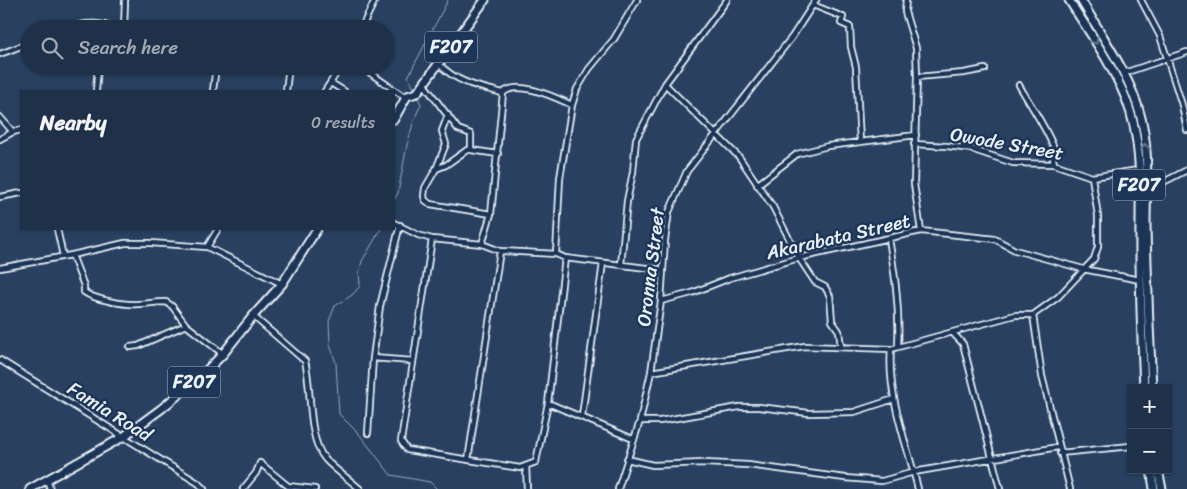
<!DOCTYPE html>
<meta charset="utf-8">
<style>
body{margin:0;font-family:Sriracha,sans-serif;background:#2c3c53;color:#f1f3f6}
.controls{position:absolute;right:15px;bottom:15px;display:grid;overflow:hidden;border-radius:0px;box-shadow:0 1px 4px #0004}
.controls button{width:45px;height:45px;display:grid;place-items:center;padding:0;border:0;border-bottom:1px solid #3c4b61;background:#1f3049;color:#f1f3f6;font:25px sans-serif}
.list{margin:0;padding:0;list-style:none}
h2{display:flex;justify-content:space-between;align-items:center;height:65px;margin:0;padding:0 20px;font-size:21px}
h2 small{font-size:16px;font-weight:400;color:#a1a9b4}
.icon{flex:none;width:28px;height:28px;fill:none;stroke:currentColor;stroke-width:2;stroke-linecap:round;stroke-linejoin:round}
.map{position:relative;flex:none;width:1187px;height:489px;overflow:hidden}
.search{position:absolute;background:#1f3049;box-shadow:0 1px 4px #0004;left:20px;top:20px;width:375px;height:55px;display:flex;align-items:center;gap:12px;box-sizing:border-box;padding:0 18px;border-radius:28px;color:#a1a9b4;font-size:19px}
.panel{position:absolute;background:#1f3049;box-shadow:0 1px 4px #0004;left:20px;top:90px;width:375px;height:140px;border-radius:0px}
.map>svg:first-child{display:block}
</style>
<div class="map">
<svg width="1187" height="489" viewBox="0 0 1187 489">
<rect width="100%" height="100%" fill="#294061"/>
<filter id="ink" filterUnits="userSpaceOnUse"><feTurbulence type="fractalNoise" baseFrequency=".02" numOctaves="2"/><feDisplacementMap in="SourceGraphic" scale="10" xChannelSelector="R" yChannelSelector="G"/><feConvolveMatrix kernelMatrix="1 2 1 2 8 2 1 2 1" color-interpolation-filters="sRGB"/></filter>
<g filter="url(#ink)">
<g fill="none" stroke-linecap="round" stroke-linejoin="round">
<path stroke="#9dabbd" stroke-width="1" d="M415,90l-7,-13 40,-77
M394,200l4,-7 9,-48 7,-25 7,-16 -4,-8
M381,229l-19,32 -3,12 1,13 -8,9 -17,11 -6,15 1,24 6,18 3,51 20,20 32,41 39,7 7,7"/>
<defs>
<path id="street" d="M906,0l-1,12 11,36 1,29 -3,107 7,47
M1141,0l19,36 22,69 5,25
M813,5l30,12 -2,6 9,4 1,20 5,20 4,75
M66,29c20,-8 36,-6 56,0
M124,29l1,-29
M361,29l14,-29
M0,54l29,-11
M439,64c18,19 40,23 64,29
M360,66l46,32
M1124,73l63,-21
M917,77l47,-4 21,-4
M331,83l13,8
M665,84l74,73 34,50 26,51 16,24 10,5 5,9 2,25 7,10 2,16
M1019,85c12,21 26,41 35,63l-2,5 2,11
M423,86l3,1 32,42 13,5v16l27,4
M96,91l2,-25
M213,91l3,-25
M286,91l3,-25
M325,91l16,-25
M448,115l-6,16 4,13 -10,25 -11,19 -1,8 1,4 5,4 61,10
M0,117l13,15
M0,139l13,-7 8,-2
M914,144l33,2 24,3 42,14 41,1 38,13 47,-7
M436,169l10,-4 21,-15h4
M757,185l40,-31 31,-8 88,-11
M1146,191l41,-21
M0,197l21,-4
M394,223l24,12 14,4 50,5 18,7 56,3 9,4 98,12
M400,225l-20,81 -7,52 39,3
M57,229l6,27
M432,239l-31,202 6,9 113,18 16,-6 12,-59 17,-145
M889,239c6,36 11,71 9,107
M482,244l9,-30 12,-121c15,-14 53,5 69,12
M207,247l11,-18
M556,254l4,-76 12,-73 5,-16 12,-20 25,-30 23,-39
M72,255l12,31v6c11,8 41,13 54,12 9,0 18,-2 28,-2l6,4 14,19 37,29
M621,265l6,-64 6,-29 3,-33 29,-55 62,-84
M0,268l72,-13 53,-12h25l57,4 75,37
M661,301l31,-8 38,-15 69,-20 122,-27 74,8 20,11 68,19 57,11
M1033,315l9,61 28,113
M253,316l52,45c7,27 2,77 20,98 10,11 24,20 35,30
M953,333l10,11 37,145
M130,347l8,-1 48,-21
M891,349c-4,48 16,94 27,140
M0,360l198,123 6,6
M651,372l154,-26 86,3 124,-34h18l25,-18 36,-38 4,-12v-31l-6,-39
M548,403l85,36
M582,416l21,-153
M640,421h20l79,-14h20l50,6 45,-1 40,-13
M368,433l5,-75
M1060,453l71,-7
M627,459l26,6 51,-2 44,2 97,13 37,3 32,-9 144,-25
M468,460l32,-209
M526,466l1,23
M47,479l3,10
M243,489l13,-16 4,-10 28,23 27,3
M618,489l22,-68 11,-49 10,-71 4,-61 4,-28 18,-41 105,-134 24,-37"/>
<path id="primary" d="M1069,0c20,32 43,64 57,99 19,48 13,105 14,155 0,45 2,89 4,134
M1081,0c21,37 48,73 59,114 10,35 6,74 6,110 1,55 3,109 6,164
M394,119l13,-23 10,-3 68,-93
M1151,470l3,19
M1158,470l4,19
M30,489l93,-52 38,-28 39,-32 23,-23 30,-38 29,-32 35,-55"/>
</defs>
<use href="#street" stroke="#e8f1f8" stroke-width="8"/>
<use href="#primary" stroke="#e8f1f8" stroke-width="11"/>
<use href="#street" stroke="#1d3557" stroke-width="4.5"/>
<use href="#primary" stroke="#1d3557" stroke-width="7"/>
</g>
<defs><path id="oneway-chevron" d="M-2-3.5L2.5 0L-2 3.5" fill="none" stroke-width="1.6" stroke-linecap="round" stroke-linejoin="round" transform="scale(1.25)"/></defs>
<g stroke="#64778f">
<use href="#oneway-chevron" transform="translate(1095 41) rotate(58)"/>
<use href="#oneway-chevron" transform="translate(1145 147) rotate(-96)"/>
</g>
</g>
<g text-anchor="middle" stroke-width="5" stroke-linejoin="round" paint-order="stroke">
<g fill="#1d3557" stroke="#abb9c8" stroke-width="1">
<rect x="425" y="31.5" width="52" height="31" rx="4"/>
<rect x="1113" y="169.5" width="52" height="31" rx="4"/>
<rect x="168" y="366.5" width="52" height="31" rx="4"/>
</g>
<g font-size="18" font-weight="bold" fill="#e8f1f8">
<text x="451" y="53">F207</text>
<text x="1139" y="191">F207</text>
<text x="194" y="388">F207</text>
</g>
<g font-size="19" fill="#e8f1f8" stroke="#1d3557">
<text transform="translate(1007 143) rotate(10)" y="7">Owode Street</text>
<text transform="translate(838 236) rotate(-13)" y="7">Akarabata Street</text>
<text transform="translate(650 267) rotate(-83)" y="7">Oronna Street</text>
<text transform="translate(110 411) rotate(32)" y="7">Famia Road</text>
</g>
</g>
</svg>
<div class="controls">
<button>+</button>
<button>−</button>
</div>
<div class="search"><svg class="icon" aria-label="search" viewBox="0 0 24 24"><circle cx="10" cy="10" r="6"/><path d="M15 15l6 6"/></svg>Search here</div>
<section class="panel">
<h2>Nearby<small>0 results</small></h2>
<ul class="list">
</ul>
</section>
</div>
